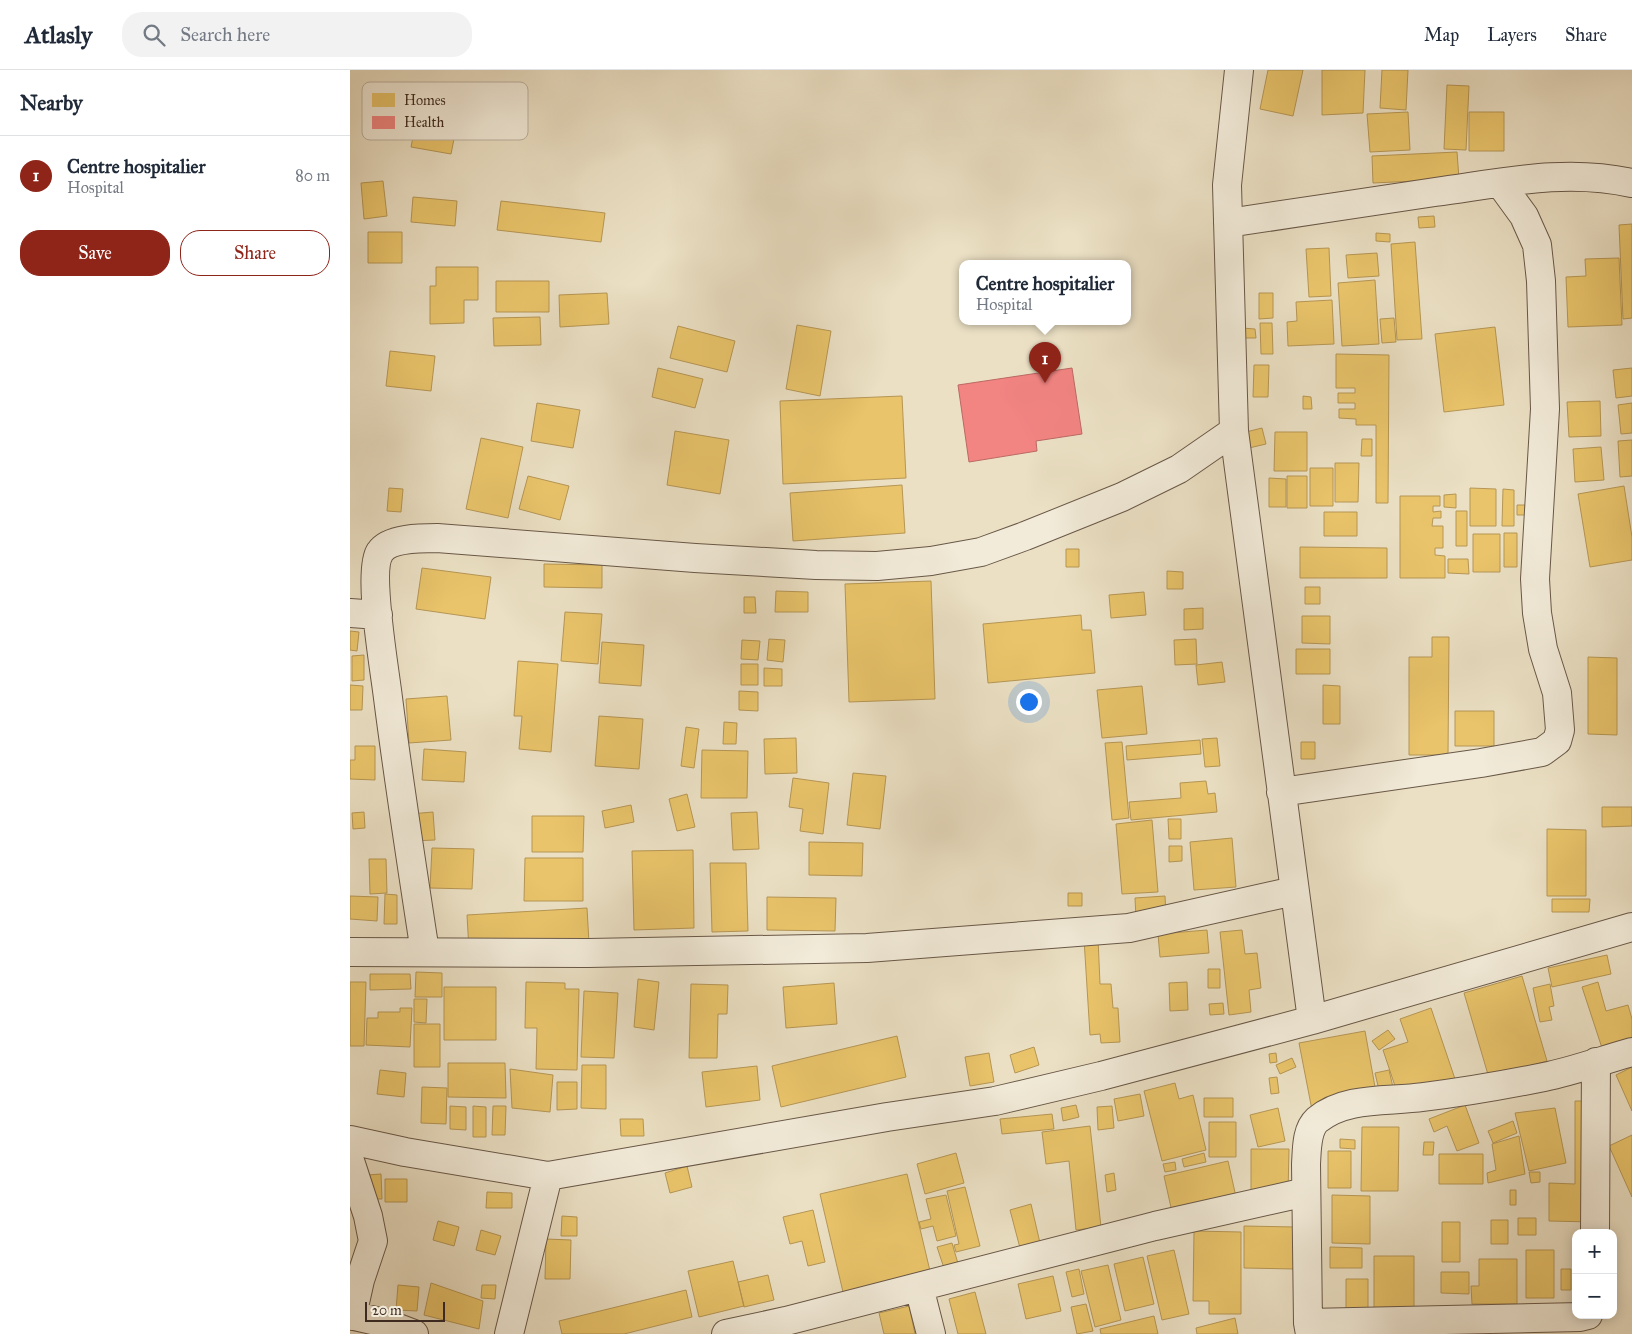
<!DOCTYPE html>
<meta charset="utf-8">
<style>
body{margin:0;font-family:"IM FELL Great Primer",serif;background:#f2f2f3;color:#1f2937}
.controls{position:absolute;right:15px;bottom:15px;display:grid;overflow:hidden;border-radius:10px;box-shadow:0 2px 12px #0003}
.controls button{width:45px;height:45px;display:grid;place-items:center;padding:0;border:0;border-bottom:1px solid #e0e1e3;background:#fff;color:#1f2937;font:25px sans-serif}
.scale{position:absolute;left:15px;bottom:12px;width:80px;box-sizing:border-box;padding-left:5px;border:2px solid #3e2a1f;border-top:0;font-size:14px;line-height:18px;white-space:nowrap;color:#3e2a1f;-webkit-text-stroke:4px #f2ebd9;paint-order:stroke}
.you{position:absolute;left:678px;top:631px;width:18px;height:18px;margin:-12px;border:4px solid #fff;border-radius:50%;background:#1a73e8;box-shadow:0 0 0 8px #1a73e833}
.badge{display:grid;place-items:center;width:32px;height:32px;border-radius:50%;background:#8f2418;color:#fff;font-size:16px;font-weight:700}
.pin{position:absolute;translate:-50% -41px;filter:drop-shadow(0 1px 2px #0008)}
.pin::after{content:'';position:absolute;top:26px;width:18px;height:15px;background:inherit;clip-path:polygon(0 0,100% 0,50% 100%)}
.popup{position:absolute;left:609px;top:190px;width:172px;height:65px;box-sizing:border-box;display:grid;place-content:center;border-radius:10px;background:#fff;filter:drop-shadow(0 1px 4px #0005);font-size:16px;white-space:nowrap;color:#747a83}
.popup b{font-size:19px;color:#1f2937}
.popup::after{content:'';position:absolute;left:50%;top:100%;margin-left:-10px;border:10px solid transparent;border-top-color:#fff}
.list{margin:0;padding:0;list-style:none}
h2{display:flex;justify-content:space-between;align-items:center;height:65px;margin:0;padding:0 20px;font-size:21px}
h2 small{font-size:16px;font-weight:400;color:#747a83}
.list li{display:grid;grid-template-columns:32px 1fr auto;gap:15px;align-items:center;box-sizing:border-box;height:80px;padding:0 20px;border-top:1px solid #e0e1e3}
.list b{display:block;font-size:19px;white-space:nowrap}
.list p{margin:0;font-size:16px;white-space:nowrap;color:#747a83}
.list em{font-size:16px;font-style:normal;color:#747a83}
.actions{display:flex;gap:10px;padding:15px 20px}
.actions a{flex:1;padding:11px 0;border:1px solid #8f2418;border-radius:20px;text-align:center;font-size:18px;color:#8f2418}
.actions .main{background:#8f2418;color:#fff}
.icon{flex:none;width:28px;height:28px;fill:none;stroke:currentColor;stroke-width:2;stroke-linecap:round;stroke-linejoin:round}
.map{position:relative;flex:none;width:1282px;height:1264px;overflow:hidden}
header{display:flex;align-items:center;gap:30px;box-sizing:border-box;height:70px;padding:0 25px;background:#fff;border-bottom:1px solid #e0e1e3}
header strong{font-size:24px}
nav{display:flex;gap:28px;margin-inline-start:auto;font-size:18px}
.search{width:350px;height:45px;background:#f2f2f3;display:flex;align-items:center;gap:12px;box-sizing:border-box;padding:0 18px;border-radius:20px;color:#747a83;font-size:19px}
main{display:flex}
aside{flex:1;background:#fff}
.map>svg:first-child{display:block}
</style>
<header>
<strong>Atlasly</strong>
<div class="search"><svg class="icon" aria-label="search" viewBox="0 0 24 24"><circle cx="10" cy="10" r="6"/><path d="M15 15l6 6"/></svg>Search here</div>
<nav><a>Map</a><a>Layers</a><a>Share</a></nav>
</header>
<main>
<aside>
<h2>Nearby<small></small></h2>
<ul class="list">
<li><span class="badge">1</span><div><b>Centre hospitalier</b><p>Hospital</p></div><em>80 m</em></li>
</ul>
<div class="actions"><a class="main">Save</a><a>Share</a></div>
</aside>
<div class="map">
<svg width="1282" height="1264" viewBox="0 0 1282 1264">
<rect width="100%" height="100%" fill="#ebe0c4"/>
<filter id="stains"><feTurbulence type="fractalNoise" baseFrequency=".004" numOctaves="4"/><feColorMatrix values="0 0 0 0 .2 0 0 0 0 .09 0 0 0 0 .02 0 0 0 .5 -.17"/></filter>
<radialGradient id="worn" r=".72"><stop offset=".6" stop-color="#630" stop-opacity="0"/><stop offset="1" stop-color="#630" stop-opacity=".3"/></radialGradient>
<path fill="#e9c46a" stroke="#b69654" d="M918,0h35l-10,46 -33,-7z
M972,0h43l-2,43 -41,2z
M1032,0h26l-2,40 -26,-2z
M1097,15l22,1 -3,64 -22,-1z
M1058,42l2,38 -40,2 -3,-38z
M1119,42h35v39h-35z
M64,62l40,7 -3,15 -40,-7z
M1107,82l2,27 -86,4 -1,-27z
M33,111l4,35 -23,3 -3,-36z
M63,127l44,4 -2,25 -44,-4z
M151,131l104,12 -4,29 -104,-12z
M1084,146l1,11 -16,1 -1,-11z
M1282,154v94l-9,1 -4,-94z
M18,162h34v31h-34z
M1026,163l14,1v8l-14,-1z
M1065,172l7,97 -25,1 -6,-96z
M979,178l2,48 -22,1 -3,-48z
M1027,183l2,23 -31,2 -2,-23z
M1269,188l3,67 -54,2 -2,-50 20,-1 -1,-17z
M86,197h42v33h-14v23l-34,1v-38h6z
M1025,210l4,64 -37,2 -4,-63z
M146,211h53v31h-53z
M257,223l2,31 -49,3 -1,-32z
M909,223h14v25l-14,1z
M982,230l2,44 -46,2 -1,-24 10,-1 -1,-19z
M190,247l1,28 -47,1 -1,-28z
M1044,248l2,24 -14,1 -2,-24z
M910,253h12l1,31h-12z
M447,255l34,6 -11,65 -34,-7z
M328,256l57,15 -8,31 -57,-14z
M1145,257l9,78 -60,7 -9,-78z
M892,258l13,1 1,9h-14z
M40,281l45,5 -4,35 -45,-5z
M986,284l53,1 -1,148h-12v-78h-20v-6l-17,-1v-9h16v-6h-17v-10h17v-5h-19z
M904,295h15l-1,32h-15z
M308,298l45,11 -8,29 -43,-11z
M1282,298v28l-16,2 -3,-28z
M552,326l4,82 -123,6 -3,-83z
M953,326l8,1 1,12h-9z
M1250,331l1,35 -32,1 -2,-35z
M187,333l43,7 -7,38 -42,-7z
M1282,333v30l-11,1 -3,-29z
M912,358l4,16 -17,4 -3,-16z
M325,361l54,9 -9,54 -53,-9z
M925,362h32v39h-33z
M131,368l42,9 -15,71 -42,-9z
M1012,369h10v17h-11z
M1282,370v36l-12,1 -2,-36z
M1251,377l3,33 -29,2 -2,-33z
M985,393h24l-1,39h-23z
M960,398h23v38h-23z
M178,406l41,10 -9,34 -41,-11z
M937,406h20v32h-20z
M919,408l17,1v28h-17z
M552,415l3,48 -112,8 -3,-48z
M1274,416l8,51v23l-42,7 -12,-73z
M39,418l14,1 -2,23 -14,-1z
M1120,418l26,1v37h-26z
M1153,419l11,1v36h-12z
M1106,424v14l-12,-1v-12z
M1050,426h40v10h-7v6l8,-1v7h-8l-1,8h11v22h-8v7l10,1v22h-45z
M1167,435h8v10h-8z
M1106,441h11v35h-11z
M974,442h33v24h-33z
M1154,463h13v34h-13z
M1123,464h27v38h-27z
M950,477l87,1v30h-87z
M716,479h13v18h-13z
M1098,489h20l1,15 -21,-1z
M194,494l58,1v23l-58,-1z
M72,498l69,9 -6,42 -69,-10z
M817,501l16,1v17h-16z
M581,511l4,118 -86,3 -4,-118z
M955,517h15v17h-15z
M426,521l32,1v20h-33z
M794,522l2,23 -35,3 -2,-23z
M394,527h11l1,16h-12z
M853,538v21l-19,1v-21z
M215,542l37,2 -4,50 -37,-3z
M731,545l1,15h9l4,43 -107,10 -5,-59z
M952,546h28v28l-28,-1z
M0,561l9,1 -2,19 -7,-1z
M1082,567h17l-1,118h-39v-98h23z
M419,569l16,1 -2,22 -16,-2z
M846,569l1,25 -22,1 -1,-25z
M392,570l18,1 -2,19 -17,-1z
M252,572l42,3 -3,41 -42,-3z
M946,579h34v25h-34z
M14,585v25l-12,1v-25z
M1238,587l29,1v77l-29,-1z
M168,591l40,3 -7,88 -32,-3 3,-33h-8z
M872,592l3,20 -27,3 -2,-20z
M391,594h17v21h-17z
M414,598l18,1v17h-18z
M0,615l13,1 -1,24h-12z
M973,615l17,1v38h-17z
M792,616l5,48 -45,4 -5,-48z
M389,621l19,1v19l-19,-1z
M97,626l4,44 -42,3 -3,-44z
M1105,641h39v35h-39z
M249,646l44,3 -4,50 -44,-3z
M374,652l13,1 -1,21h-13z
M336,657l13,2 -5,39 -13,-2z
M446,668l1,35 -32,1 -1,-35z
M867,668l3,28 -15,1 -3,-28z
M850,670l1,14 -74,6 -1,-14z
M772,672l7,76 -17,2 -7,-77z
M951,672h14v17h-14z
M5,676h20v34l-25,-1v-19h5z
M74,679l42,3 -2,30 -42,-2z
M352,680l46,1 -1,47h-46z
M503,703l33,3 -6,53 -33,-4z
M443,708l36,5 -6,51 -23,-3 3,-22 -14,-2z
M856,711l2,13 7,-1 2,19 -86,8 -2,-18 52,-4 -1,-15z
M337,724l8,33 -18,4 -8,-32z
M281,735l3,17 -29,6 -3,-17z
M1252,737h30v19l-30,1z
M14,742l1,16 -12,1 -1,-16z
M83,742l2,28 -24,1 -1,-27z
M407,742l2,37 -26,1 -2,-37z
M182,746h52l-1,36h-51z
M818,749h13v20h-12z
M802,750l6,72 -36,2 -6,-70z
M1197,759l39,1v66h-39z
M882,768l4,49 -42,3 -4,-48z
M459,772l54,1 -1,33 -53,-1z
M819,776h13v15l-13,1z
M82,778l42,1 -2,40 -42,-1z
M343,780l1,78 -60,2 -2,-79z
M175,788h58v43h-59z
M19,789h17l1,34 -17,1z
M360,793h36l2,68 -36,1z
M718,823h14v13h-14z
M35,824l12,1v29h-13z
M0,826l28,1 -1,24 -27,-2z
M815,826l1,20 -30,2 -1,-20z
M417,827l69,1 -1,33 -68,-1z
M1202,829h38l-1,13h-37z
M237,838l2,35 -120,7 -2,-35z
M857,860l2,23 -49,4 -2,-23z
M892,860l3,24 12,-1 4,35 -12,2 2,22 -22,3 -9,-83z
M748,868l2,46h11l2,24h5l2,34 -19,1 -1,-9 -10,1 -6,-96z
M1257,885l4,19 -59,13 -4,-19z
M858,899h12v19h-12z
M66,902l26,1v24h-27z
M20,904h40l1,15 -41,1z
M1172,906l25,85 -58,17 -25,-85z
M288,909l21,3 -5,48 -20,-3z
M0,912h16l-2,64h-14z
M176,912l39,1v6h14l-2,81 -41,-1 1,-41h-12z
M837,912l1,28 -18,1 -1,-28z
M1248,912l8,29 22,-6 4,14v19l-30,10 -20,-61z
M484,913l3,41 -51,4 -3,-41z
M341,914l37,1 -1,29h-9l-1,44h-28z
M1200,914l4,22 -5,1 3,13 -12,2 -7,-34z
M94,917h52v53h-52z
M234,921l34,2 -4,65 -33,-1z
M64,929h13l-1,24 -12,-1z
M873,933l1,11 -14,1 -1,-11z
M50,938h12l-2,39 -44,-2 1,-27h11v-6h22z
M1081,938l24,71 -56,19 -16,-48 25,-8 -8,-23z
M64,954h26v43h-26z
M1038,960l7,9 -16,11 -7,-9z
M1015,961l12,67 -65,12 -13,-67z
M547,966l9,41 -125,30 -9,-41z
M684,977l5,18 -24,8 -5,-18z
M639,983l5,29 -24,4 -5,-29z
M926,983l1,9 -7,1 -1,-9z
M942,988l4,9 -16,7 -4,-9z
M98,993h57l1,35 -58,-1z
M232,995h24v44l-25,-1z
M407,996l3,34 -54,7 -4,-35z
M1282,997v44l-16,-36z
M160,999l43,6 -3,37 -38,-4z
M30,1000l26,3 -2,24 -27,-3z
M1039,1000l6,26 -14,3 -6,-26z
M927,1007l2,16 -8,1 -2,-16z
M207,1012h20v27l-20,1z
M825,1013l4,16 14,-4 13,55 -44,11 -18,-70z
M72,1017l25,1 -1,36 -25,-1z
M790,1024l4,22 -26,5 -4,-22z
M854,1028h29v19h-29z
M1225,1031h18l-1,121 -43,-1v-38l26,1z
M726,1035l3,12 -16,4 -2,-13z
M1115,1035l14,38 -22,8 -10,-25 -13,6 -5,-13z
M100,1036l16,1v23l-16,-1z
M123,1036l13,1v30h-13z
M143,1036h13l-1,29h-13z
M762,1036l2,22 -16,2 -1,-23z
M928,1038l7,33 -27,6 -8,-32z
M1205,1038l11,55 -37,8 -14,-58z
M702,1044l2,15 -52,5 -2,-15z
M270,1049h23l1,17h-23z
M1163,1051l4,12 -24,10 -5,-12z
M859,1052h27v35h-27z
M740,1056l11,101 -25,3 -7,-69 -23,3 -4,-32z
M1012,1057h37l-1,64h-37z
M1282,1065v62l-23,-51z
M1169,1066l6,38 -37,9 -1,-10 9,-3 -4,-26z
M990,1069l15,1v9l-15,-1z
M1074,1072h10l-1,13h-10z
M901,1079h38l-1,44h-37z
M978,1081h23v37h-23z
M606,1083l8,30 -39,11 -8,-30z
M854,1083l2,9 -22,5 -2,-8z
M1089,1084h44v30h-44z
M878,1091l8,36 -64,15 -8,-36z
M825,1092l1,8 -11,2 -2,-8z
M337,1096l5,21 -22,6 -5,-20z
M1179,1102h11v10l-9,1z
M764,1103l2,17 -9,2 -2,-17z
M31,1104l1,25h-13l-1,-24z
M557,1104l23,97 -87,21 -23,-98z
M35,1109h22v23h-22z
M615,1117l15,59 -24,6 -2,-7 5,-1 -12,-53z
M1160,1120h6v15h-6z
M137,1122l25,1v15h-26z
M596,1125l10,41 -19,5 -4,-15 -12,3 -2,-7 12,-3 -5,-20z
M982,1125l38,1v48l-38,-1z
M681,1134l9,39 -20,5 -10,-38z
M463,1140l12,52 -17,4 -6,-25 -12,3 -7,-27z
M212,1146l15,1v19h-16z
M1168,1148h18v17h-18z
M1141,1150h17v24h-17z
M88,1151l21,6 -5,19 -21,-6z
M1092,1152h18v40h-18z
M894,1156l51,1v42l-51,-1z
M131,1160l20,6 -6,19 -19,-5z
M844,1161l47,1v82h-32v-13h-16z
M196,1169l25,1 -1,39h-25z
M602,1173l7,24 -14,4 -8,-24z
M980,1177l32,1v20h-32z
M824,1180l15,64 -27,6 -15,-64z
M1176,1180h28v48h-28z
M1024,1186h40v57h-40z
M793,1187l11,47 -29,7 -11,-47z
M1129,1189h38v45h-45l-1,-18h8z
M383,1191l11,45 -45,11 -11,-46z
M758,1195l13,55 -26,7 -14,-56z
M729,1199l5,25 -12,3 -6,-25z
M1211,1199h10v21h-10z
M1091,1202h28v22l-28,-1z
M418,1205l6,25 -30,7 -6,-25z
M703,1206l8,35 -35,8 -8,-35z
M996,1209h22v30h-22z
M81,1213l52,18 -4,28 -55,-14z
M48,1215l21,2 -2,24 -21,-1z
M132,1215h14l-1,14 -14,-1z
M336,1220l6,27 -68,17h-62l-3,-13z
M625,1222l11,42h-28l-9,-35z
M736,1234l7,27 -16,3 -6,-27z
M559,1236l6,28h-31l-5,-21z
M804,1246l4,18h-57l-1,-5z
M885,1248l3,16h-41l-1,-6z"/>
<path fill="#f28482" stroke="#bc6964" d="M722,298l10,66 -46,7 1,10 -68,11 -11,-77z"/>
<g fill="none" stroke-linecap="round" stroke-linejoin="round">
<defs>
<path id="minor" d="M889,0l-12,115 7,246 78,589
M878,153c69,-10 138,-21 207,-31 67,-9 130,-24 197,-9
M0,543l28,2
M931,722l200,-29 61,-11 15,-11 3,-11 -3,-37 -14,-44 -6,-36 -2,-34 10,-170 -4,-128 -4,-36 -13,-29 -24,-33
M0,882l238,1 279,-5 262,-20 165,-37
M75,882c-13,-84 -26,-169 -37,-254 -3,-27 -21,-127 -8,-146 9,-14 42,-14 57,-14l258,20 121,7 61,1 54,-5 50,-9 44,-16 97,-39 57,-28 55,-38
M0,1070l55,12 143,24 339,-59 108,-16 106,-25 211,-56 320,-93
M0,1091l18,55 5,25 -13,39 -8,36
M1245,1163l1,-171
M569,1217l12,47
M0,1245l35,8 29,11
M958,1253l272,-6 8,-2
M159,1264l39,-158
M376,1264l60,-13 369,-95 151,-34
M960,1264l-2,-11 -2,-159c1,-14 0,-34 11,-44 29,-24 71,-18 106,-23 41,-5 81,-12 121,-20 30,-6 59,-17 88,-25"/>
</defs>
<use href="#minor" stroke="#695848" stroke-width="30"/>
<use href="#minor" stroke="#f2ebd9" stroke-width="28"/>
</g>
<rect x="12" y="12" width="166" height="58" rx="8" fill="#f2ebd9" stroke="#bcb1a1" stroke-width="1"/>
<rect x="22" y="23" width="23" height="14" fill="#e9c46a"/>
<rect x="22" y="46" width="23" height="13" fill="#f28482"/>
<g font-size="14" fill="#3e2a1f">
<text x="54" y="35">Homes</text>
<text x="54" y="57">Health</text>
</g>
<rect width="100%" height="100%" filter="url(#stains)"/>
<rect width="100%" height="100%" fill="url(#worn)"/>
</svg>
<div class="controls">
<button>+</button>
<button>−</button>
</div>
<div class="scale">20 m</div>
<div class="you"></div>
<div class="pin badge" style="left:695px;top:313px">1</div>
<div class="popup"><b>Centre hospitalier</b>Hospital</div>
</div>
</main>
